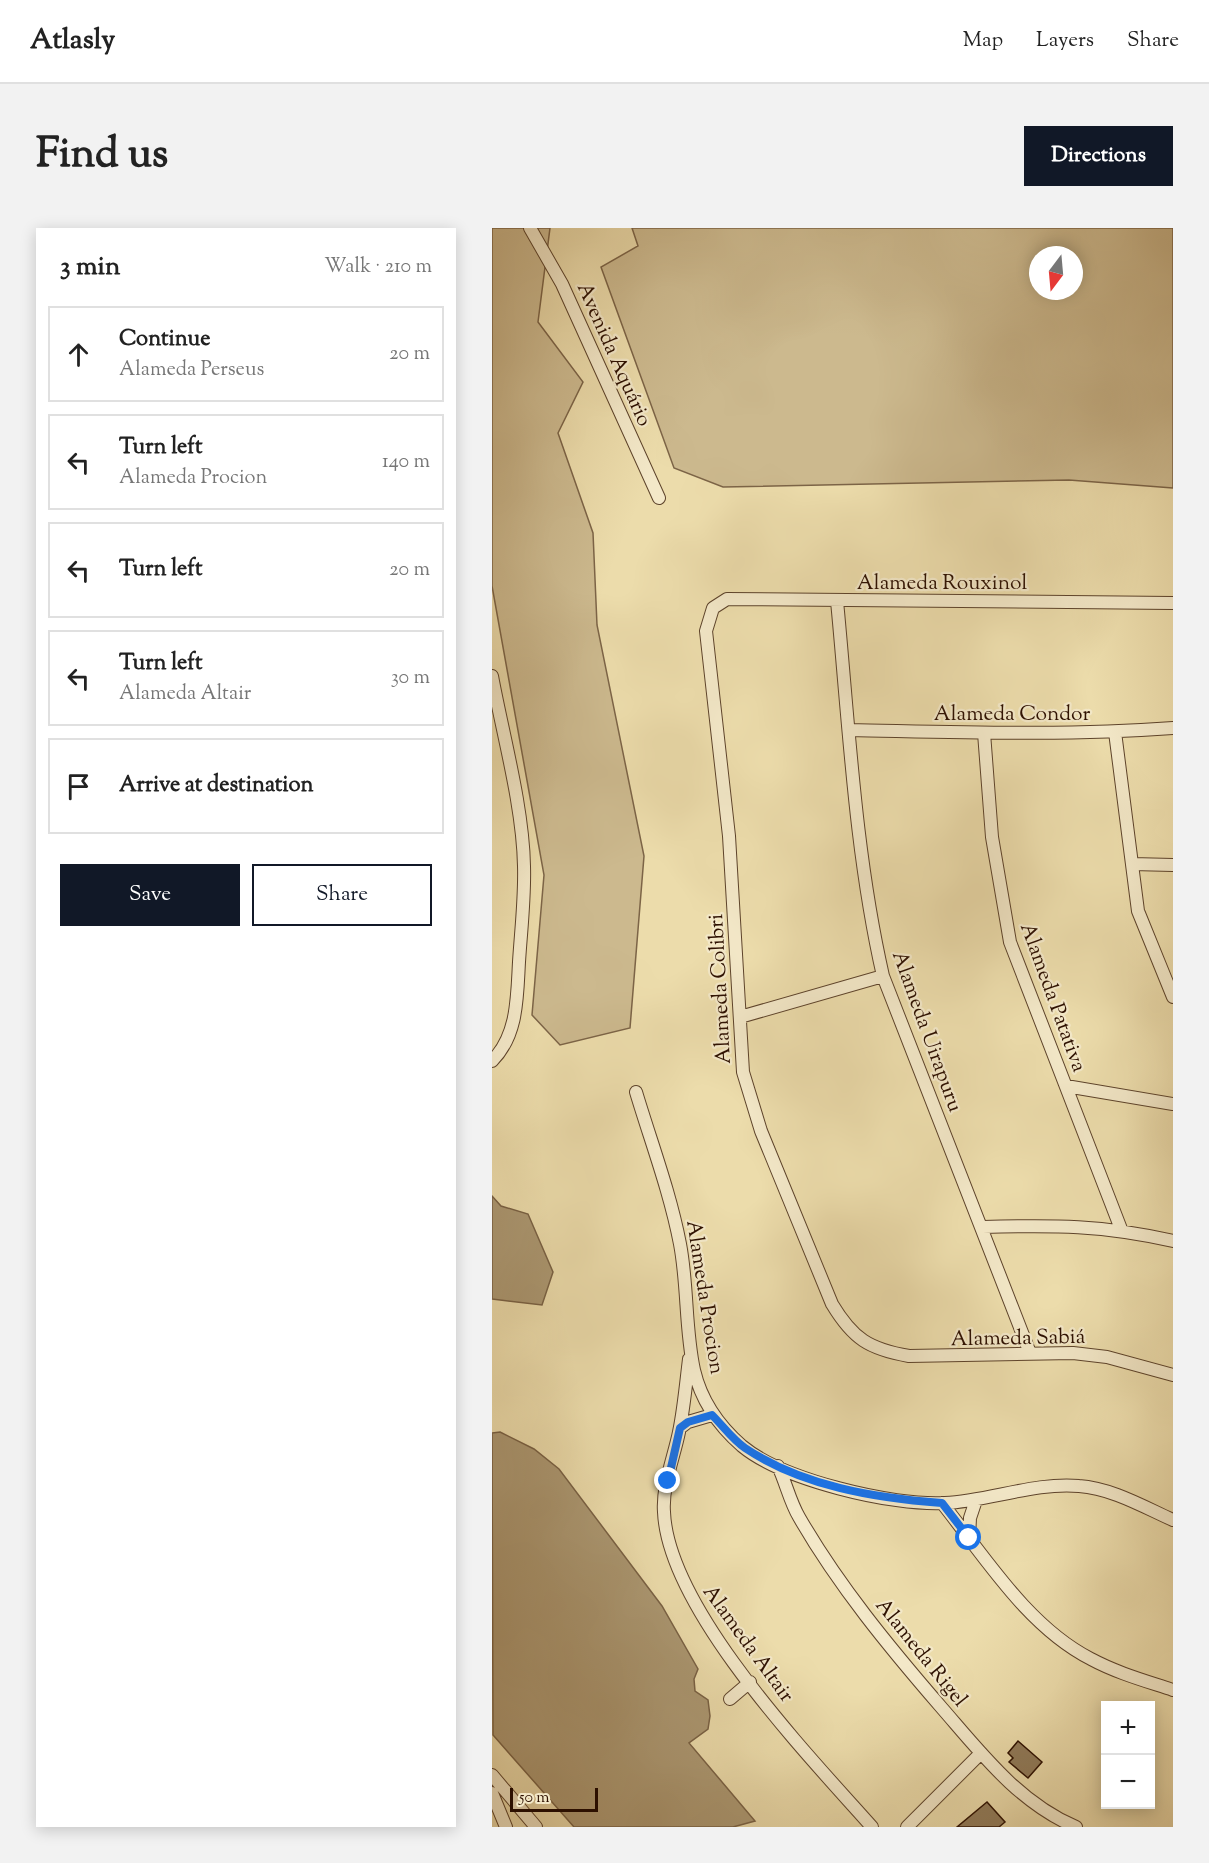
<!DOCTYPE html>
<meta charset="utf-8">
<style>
body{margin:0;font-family:"Sorts Mill Goudy",serif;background:#f2f2f2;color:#222}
.controls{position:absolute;right:18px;bottom:18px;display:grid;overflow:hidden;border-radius:0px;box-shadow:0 3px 15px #0003}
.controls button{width:54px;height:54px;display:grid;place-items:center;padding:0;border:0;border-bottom:2px solid #e0e0e0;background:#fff;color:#222;font:30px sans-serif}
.compass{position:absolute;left:537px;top:18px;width:54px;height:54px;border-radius:50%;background:#fff;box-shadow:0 3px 15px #0003;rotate:196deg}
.scale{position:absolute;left:18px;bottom:15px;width:88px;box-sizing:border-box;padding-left:6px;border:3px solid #2d1000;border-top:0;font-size:16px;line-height:21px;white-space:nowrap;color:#2d1000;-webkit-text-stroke:4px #f3e8c8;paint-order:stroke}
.stop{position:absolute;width:18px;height:18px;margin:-14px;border:4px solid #1a73e8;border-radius:50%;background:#fff}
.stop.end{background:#1a73e8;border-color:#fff;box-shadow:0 2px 6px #0008}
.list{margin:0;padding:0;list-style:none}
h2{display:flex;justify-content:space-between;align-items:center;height:78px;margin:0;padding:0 24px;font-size:26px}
h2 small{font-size:20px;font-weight:400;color:#767676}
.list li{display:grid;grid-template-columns:39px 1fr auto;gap:18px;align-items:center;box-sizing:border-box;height:96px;margin:0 12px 12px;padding:0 12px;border:2px solid #e0e0e0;border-radius:0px}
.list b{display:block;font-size:22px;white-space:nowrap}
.list p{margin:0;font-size:20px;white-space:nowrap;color:#767676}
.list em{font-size:20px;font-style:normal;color:#767676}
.actions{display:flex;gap:12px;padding:18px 24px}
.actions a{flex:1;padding:14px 0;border:2px solid #111827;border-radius:0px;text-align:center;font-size:21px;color:#111827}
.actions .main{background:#111827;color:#fff}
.icon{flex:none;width:33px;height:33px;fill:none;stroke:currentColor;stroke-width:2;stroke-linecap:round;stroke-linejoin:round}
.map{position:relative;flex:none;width:681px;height:1599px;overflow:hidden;border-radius:0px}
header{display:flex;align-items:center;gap:36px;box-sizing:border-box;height:84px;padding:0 30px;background:#fff;border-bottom:2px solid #e0e0e0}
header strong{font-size:28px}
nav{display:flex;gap:33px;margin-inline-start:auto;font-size:21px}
.intro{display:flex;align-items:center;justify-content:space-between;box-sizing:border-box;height:144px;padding:0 36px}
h1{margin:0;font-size:42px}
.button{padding:15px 27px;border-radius:0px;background:#111827;color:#fff;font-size:21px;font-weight:700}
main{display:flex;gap:36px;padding:0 36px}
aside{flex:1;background:#fff;border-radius:0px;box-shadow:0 3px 15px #0003}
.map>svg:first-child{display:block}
</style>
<header>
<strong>Atlasly</strong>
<nav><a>Map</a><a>Layers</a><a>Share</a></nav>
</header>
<div class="intro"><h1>Find us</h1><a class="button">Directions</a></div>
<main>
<aside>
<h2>3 min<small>Walk · 210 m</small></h2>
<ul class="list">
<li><svg class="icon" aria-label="ahead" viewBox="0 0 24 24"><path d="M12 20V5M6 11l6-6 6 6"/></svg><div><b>Continue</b><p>Alameda Perseus</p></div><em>20 m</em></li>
<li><svg class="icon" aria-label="left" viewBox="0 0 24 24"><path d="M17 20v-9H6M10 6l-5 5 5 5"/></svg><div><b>Turn left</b><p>Alameda Procion</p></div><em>140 m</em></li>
<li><svg class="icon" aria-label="left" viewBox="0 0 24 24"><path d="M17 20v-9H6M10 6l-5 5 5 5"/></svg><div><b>Turn left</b></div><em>20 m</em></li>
<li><svg class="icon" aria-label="left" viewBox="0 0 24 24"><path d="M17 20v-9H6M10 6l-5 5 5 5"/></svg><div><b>Turn left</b><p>Alameda Altair</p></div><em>30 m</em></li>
<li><svg class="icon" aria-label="arrive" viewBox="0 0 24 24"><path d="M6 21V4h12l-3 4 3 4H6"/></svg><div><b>Arrive at destination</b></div></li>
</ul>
<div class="actions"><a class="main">Save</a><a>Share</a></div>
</aside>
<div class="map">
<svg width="681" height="1599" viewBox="0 0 681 1599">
<rect width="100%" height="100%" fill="#ecdcab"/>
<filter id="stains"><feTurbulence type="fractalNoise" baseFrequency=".00333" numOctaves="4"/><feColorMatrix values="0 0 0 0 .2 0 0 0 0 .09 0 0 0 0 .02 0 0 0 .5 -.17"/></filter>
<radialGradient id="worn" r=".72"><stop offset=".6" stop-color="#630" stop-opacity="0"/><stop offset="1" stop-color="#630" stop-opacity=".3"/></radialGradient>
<path fill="#ccb98e" stroke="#7c6447" stroke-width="1.5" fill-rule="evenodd" d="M0,0h58l-12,94 45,60 -25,51 35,100 4,92 47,231 -14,172 -70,17 -28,-30 12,-140 -52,-289z
M140,0h541v260l-104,-8 -346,7 -49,-19 -73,-201 37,-21zM546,27h36v36h-36z"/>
<path fill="#ab9771" stroke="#796144" stroke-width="1.5" d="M0,968l9,10 27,8 25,58 -11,33 -50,-6z
M8,1204l34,17 25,20 103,137 36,63 -4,10 1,12 13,9 2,16 -2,13 -19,14 66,78 -22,6h-159l-81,-92 -1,-302z"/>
<path fill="#907a59" stroke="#2d1000" stroke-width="1.5" d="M526,1513l24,21 -14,16 -19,-16 4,-4 -5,-5z
M495,1574l18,20 -6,5h-42z"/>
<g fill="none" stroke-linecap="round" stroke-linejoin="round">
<defs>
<path id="minor" d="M38,0l32,56 97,214
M345,373c12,125 18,252 46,375l147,377
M681,375l-446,-4 -14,9 -7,23 23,205 14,236 18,59 71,173c21,35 37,45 77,52l164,-3 34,4 66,18
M0,448c11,59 31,131 32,190 1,32 -3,64 -5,96 -2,35 -1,73 -27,99
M358,502c108,2 215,6 323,-2
M623,504l23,179 35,86
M492,505l8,104 18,105 111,287
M640,636l41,1
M248,789l143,-41
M574,858l107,18
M144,864c15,50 34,100 44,152 8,42 5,85 14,126 7,30 25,56 48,76 41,34 150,60 203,57 44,-2 90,-21 134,-17 32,2 65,21 94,34
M491,999c71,-2 120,-2 190,14
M197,1131c-3,24 -5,49 -10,73 -5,25 -17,54 -15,80 4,97 144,243 208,315
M188,1200l8,-6 24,-7
M286,1238c8,17 12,36 21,51 39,68 91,131 142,190 40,46 78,96 135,120
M450,1275c43,54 86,124 149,156 26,14 55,22 82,31
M477,1310l1,-20 6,-18
M238,1471l20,-17
M0,1547l44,52
M0,1565l14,34
M415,1599l74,-74"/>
</defs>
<use href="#minor" stroke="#5d432b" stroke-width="14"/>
<use href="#minor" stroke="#f3e8c8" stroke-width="12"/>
</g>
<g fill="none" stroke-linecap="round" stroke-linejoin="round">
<path stroke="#1a73e8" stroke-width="8" d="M176,1253l12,-53 8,-6 24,-7c11,11 21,25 33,33 57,38 129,50 197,55l27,35"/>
</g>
<g text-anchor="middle" stroke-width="4.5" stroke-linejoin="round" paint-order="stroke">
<g font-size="21" fill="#2d1000" stroke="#f3e8c8">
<text transform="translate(123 126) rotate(66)" y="7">Avenida Aquário</text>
<text x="450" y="361">Alameda Rouxinol</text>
<text x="520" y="492">Alameda Condor</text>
<text transform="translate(227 761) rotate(-93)" y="7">Alameda Colibri</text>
<text transform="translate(562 769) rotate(70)" y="7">Alameda Patativa</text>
<text transform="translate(436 803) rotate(70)" y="7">Alameda Uirapuru</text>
<text transform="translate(214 1069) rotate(81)" y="7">Alameda Procion</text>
<text transform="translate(526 1109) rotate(-1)" y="7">Alameda Sabiá</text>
<text transform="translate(257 1415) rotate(54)" y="7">Alameda Altair</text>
<text transform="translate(430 1424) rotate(51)" y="7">Alameda Rigel</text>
</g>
</g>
<rect width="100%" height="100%" filter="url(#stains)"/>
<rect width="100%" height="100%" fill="url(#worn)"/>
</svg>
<div class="controls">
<button>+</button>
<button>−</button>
</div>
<svg class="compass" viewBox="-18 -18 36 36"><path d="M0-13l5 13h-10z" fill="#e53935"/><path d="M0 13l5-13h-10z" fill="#767676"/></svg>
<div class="scale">50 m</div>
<div class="stop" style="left:477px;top:1310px"></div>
<div class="stop end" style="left:176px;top:1253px"></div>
</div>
</main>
